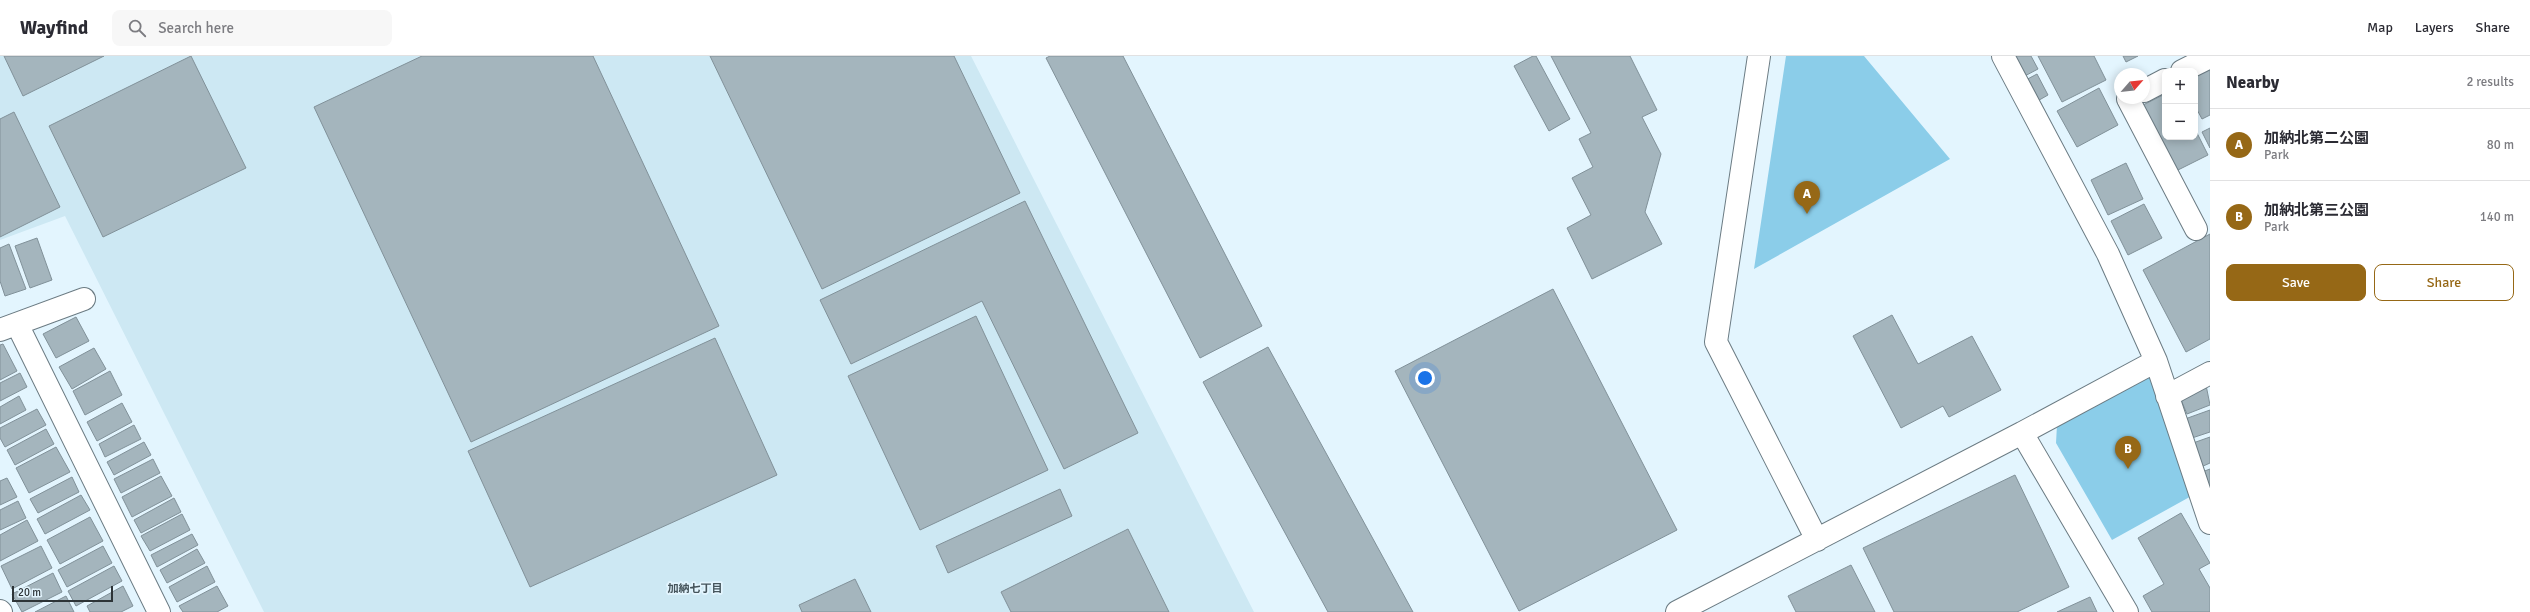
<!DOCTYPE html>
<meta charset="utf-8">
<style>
body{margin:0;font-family:Signika,"Noto Sans JP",sans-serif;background:#f7f7f7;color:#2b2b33}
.controls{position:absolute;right:12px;top:12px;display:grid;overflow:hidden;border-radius:8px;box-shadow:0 2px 10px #0003}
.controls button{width:36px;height:36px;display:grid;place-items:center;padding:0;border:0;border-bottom:1px solid #e1e1e2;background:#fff;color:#2b2b33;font:20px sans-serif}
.compass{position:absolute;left:2114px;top:12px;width:36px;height:36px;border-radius:50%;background:#fff;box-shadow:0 2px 10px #0003;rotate:62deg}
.scale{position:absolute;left:12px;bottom:10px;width:101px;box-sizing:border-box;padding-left:4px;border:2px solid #2d3437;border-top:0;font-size:11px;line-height:14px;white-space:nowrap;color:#2d3437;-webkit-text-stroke:3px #e3f5fe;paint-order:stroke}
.you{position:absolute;left:1425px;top:322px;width:14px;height:14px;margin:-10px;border:3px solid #fff;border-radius:50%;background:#1a73e8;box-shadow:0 0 0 6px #1a73e833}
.badge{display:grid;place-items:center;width:26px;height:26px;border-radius:50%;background:#966816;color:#fff;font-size:13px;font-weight:700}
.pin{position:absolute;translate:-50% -33px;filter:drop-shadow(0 1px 2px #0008)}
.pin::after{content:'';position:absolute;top:21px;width:14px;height:12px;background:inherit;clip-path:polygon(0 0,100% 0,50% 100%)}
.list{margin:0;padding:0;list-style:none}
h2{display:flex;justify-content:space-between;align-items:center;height:52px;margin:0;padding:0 16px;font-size:17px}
h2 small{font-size:13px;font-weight:400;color:#7c7c81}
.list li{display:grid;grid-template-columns:26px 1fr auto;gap:12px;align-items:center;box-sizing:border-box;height:72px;padding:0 16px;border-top:1px solid #e1e1e2}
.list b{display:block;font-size:15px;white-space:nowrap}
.list p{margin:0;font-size:13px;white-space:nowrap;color:#7c7c81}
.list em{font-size:13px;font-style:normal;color:#7c7c81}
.actions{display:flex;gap:8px;padding:12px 16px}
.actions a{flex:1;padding:9px 0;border:1px solid #966816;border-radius:8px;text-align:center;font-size:14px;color:#966816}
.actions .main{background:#966816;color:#fff}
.icon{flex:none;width:22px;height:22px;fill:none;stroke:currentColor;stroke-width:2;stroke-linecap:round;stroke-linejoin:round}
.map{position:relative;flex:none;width:2210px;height:556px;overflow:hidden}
header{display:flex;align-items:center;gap:24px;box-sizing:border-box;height:56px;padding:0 20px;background:#fff;border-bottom:1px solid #e1e1e2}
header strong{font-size:19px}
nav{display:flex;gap:22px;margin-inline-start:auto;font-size:14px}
.search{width:280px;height:36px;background:#f7f7f7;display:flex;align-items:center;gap:10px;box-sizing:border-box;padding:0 14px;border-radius:8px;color:#7c7c81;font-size:15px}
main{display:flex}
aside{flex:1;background:#fff}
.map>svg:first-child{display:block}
</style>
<header>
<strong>Wayfind</strong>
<div class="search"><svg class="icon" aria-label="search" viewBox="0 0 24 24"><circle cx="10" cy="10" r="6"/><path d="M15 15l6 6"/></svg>Search here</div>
<nav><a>Map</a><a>Layers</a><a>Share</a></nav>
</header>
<main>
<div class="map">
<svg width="2210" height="556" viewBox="0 0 2210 556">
<rect width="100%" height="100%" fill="#e3f5fe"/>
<path fill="#cde8f3" d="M0,0h971l283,556h-990l-199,-396 -65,24z"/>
<path fill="#8bcde9" d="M1786,0h78l86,103 -196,110z
M2151,320l44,118 -83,46 -56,-97 1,-18z"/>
<path fill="#a4b5bd" stroke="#819199" d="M4,0h100l-81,40z
M191,0l55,112 -143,69 -54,-111z
M422,0h171l126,270 -248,116 -157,-335z
M710,0h244l66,137 -198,96z
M1050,0h73l139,270 -62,32 -154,-300z
M1533,0h3l34,63 -21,12 -35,-65z
M1551,0h79l27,54 -15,7 19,37 -16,58 17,32 -70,35 -25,-51 24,-13 -19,-37 21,-11 -14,-28 12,-6z
M2010,0h21l7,13 -17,9z
M2038,0h56l12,24 -44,22z
M2123,0h15l-12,6z
M2210,11v48l-8,4 -7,-13v-31z
M2037,18l11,21 -14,8 -12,-21z
M2099,32l19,37 -41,22 -20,-36z
M2165,38v43h30v-8l13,26 -34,17 -33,-66z
M14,56l46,95 -60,30v-118z
M2210,72v20l-8,-16z
M2126,107l17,36 -35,16 -17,-35z
M1025,145l113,232 -74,36 -82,-168 -131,63 -31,-64z
M2144,148l18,34 -34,17 -17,-34z
M2210,178v105l-24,13 -43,-82z
M37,182l15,42 -22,8 -15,-42z
M9,188l17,45 -21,7 -5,-15v-33z
M1553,233l124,241 -158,81 -124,-240z
M1892,259l26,49 54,-28 29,54 -52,27 -6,-11 -42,22 -48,-92z
M976,260l72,154 -128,60 -72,-154z
M76,261l13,24 -33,17 -13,-24z
M715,282l62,137 -247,112 -62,-136z
M3,288l14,27 -17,9v-35z
M1268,291l145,265h-85l-125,-230z
M94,292l12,21 -34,20 -13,-22z
M110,315l12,24 -37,20 -12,-24z
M20,317l7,14 -27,14v-18z
M2206,329l4,20 -23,9 -8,-19z
M19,340l7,14 -26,14v-17z
M122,347l10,19 -35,19 -10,-19z
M37,353l9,16 -41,22 -5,-9v-10z
M2210,354v22l-18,6 -7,-19z
M134,369l7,14 -36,18 -6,-13z
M46,373l8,15 -39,21 -8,-15z
M2210,381v26l-9,4 -8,-24z
M144,386l7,13 -37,20 -7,-13z
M56,391l14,25 -41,21 -13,-25z
M153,403l7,14 -39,20 -7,-14z
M2210,413v26l-8,-23z
M2015,419l54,112 -52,25h-123l-31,-64z
M161,420l11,20 -40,21 -10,-20z
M72,421l7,15 -41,21 -8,-14z
M7,422l10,19 -17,8v-24z
M1060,433l12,27 -124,57 -12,-27z
M81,439l9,15 -45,24 -8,-15z
M174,442l7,14 -40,21 -7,-13z
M18,445l8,17 -26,12v-20z
M2181,457l29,50 -11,6 11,19v24h-58l-9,-16 21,-12 -26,-46z
M182,458l8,16 -40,21 -9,-15z
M90,461l13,24 -43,23 -13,-24z
M27,464l11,21 -38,20v-26z
M1128,473l41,83h-158l-10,-20z
M192,478l6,11 -41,22 -6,-12z
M41,490l11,22 -40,21 -11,-23z
M103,490l9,17 -45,24 -9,-17z
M197,493l8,14 -38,20 -7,-13z
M1851,509l24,47h-79l-8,-16z
M114,510l8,15 -46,25 -8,-15z
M207,510l8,16 -38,20 -8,-15z
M53,517l9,19 -40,20 -10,-18z
M855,523l16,33h-69l-3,-7z
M123,530l10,20 -12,6h-31l-3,-6z
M217,530l11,20 -11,6h-34l-4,-6z
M66,540l8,16h-39z
M2090,541l7,15h-40z"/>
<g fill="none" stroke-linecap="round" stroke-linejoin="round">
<defs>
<path id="minor" d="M1759,0l-43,286 101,198
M2003,0l105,198 48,107 54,162
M2182,15l28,-14
M2144,35l21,-11
M2130,42l-2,1 68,130
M17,268l142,288
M0,274l84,-31
M2167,340l43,-23
M2022,377l134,-72
M0,555l1,1
M1677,556l345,-179 105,179"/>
</defs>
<use href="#minor" stroke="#6b7b83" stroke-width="24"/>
<use href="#minor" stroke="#fff" stroke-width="22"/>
</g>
<g text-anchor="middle" stroke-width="3.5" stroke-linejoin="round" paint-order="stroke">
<g font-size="11" font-weight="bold" fill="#45545b" stroke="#e3f5fe">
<text x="695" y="536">加納七丁目</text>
</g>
</g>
</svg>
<div class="controls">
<button>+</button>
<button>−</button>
</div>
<svg class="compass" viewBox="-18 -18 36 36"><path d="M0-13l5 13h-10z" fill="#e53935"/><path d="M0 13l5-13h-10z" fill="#7c7c81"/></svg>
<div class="scale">20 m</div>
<div class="you"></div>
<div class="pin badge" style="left:1807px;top:158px">A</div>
<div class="pin badge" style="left:2128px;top:413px">B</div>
</div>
<aside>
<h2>Nearby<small>2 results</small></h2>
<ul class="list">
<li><span class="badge">A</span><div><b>加納北第二公園</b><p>Park</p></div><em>80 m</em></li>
<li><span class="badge">B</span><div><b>加納北第三公園</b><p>Park</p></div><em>140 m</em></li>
</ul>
<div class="actions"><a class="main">Save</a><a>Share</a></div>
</aside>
</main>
